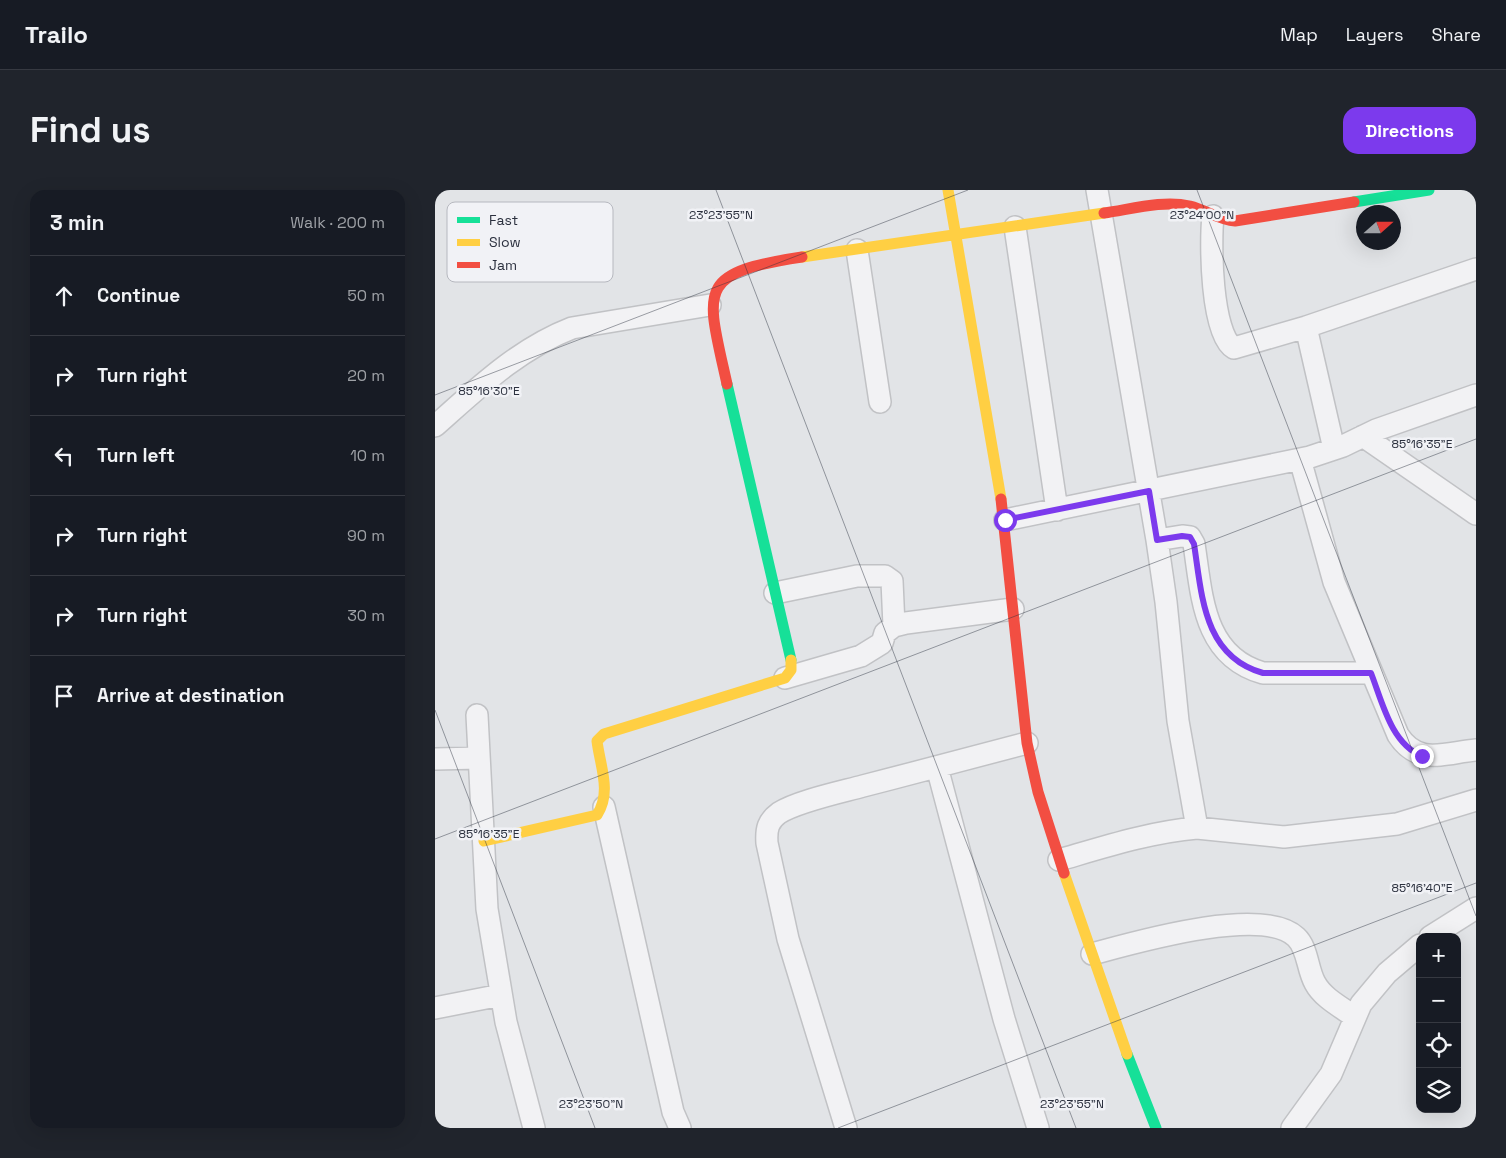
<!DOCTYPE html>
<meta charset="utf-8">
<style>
body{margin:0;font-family:"Space Grotesk",sans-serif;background:#20242c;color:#f1f3f6}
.controls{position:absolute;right:15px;bottom:15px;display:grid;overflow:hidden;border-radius:10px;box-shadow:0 5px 20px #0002}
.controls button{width:45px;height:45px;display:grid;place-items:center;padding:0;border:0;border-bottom:1px solid #363941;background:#171b24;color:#f1f3f6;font:25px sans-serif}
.compass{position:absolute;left:921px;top:15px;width:45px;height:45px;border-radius:50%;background:#171b24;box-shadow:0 5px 20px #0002;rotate:69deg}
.stop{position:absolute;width:15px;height:15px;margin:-11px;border:4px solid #7c3aed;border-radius:50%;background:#fff}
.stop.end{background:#7c3aed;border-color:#fff;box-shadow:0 1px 5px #0008}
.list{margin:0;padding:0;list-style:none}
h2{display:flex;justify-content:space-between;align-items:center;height:65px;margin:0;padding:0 20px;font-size:21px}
h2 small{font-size:16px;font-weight:400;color:#9ea1a6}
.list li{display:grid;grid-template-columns:32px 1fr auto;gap:15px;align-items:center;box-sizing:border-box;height:80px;padding:0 20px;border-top:1px solid #363941}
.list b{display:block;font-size:19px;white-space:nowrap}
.list em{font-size:16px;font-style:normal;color:#9ea1a6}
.icon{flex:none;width:28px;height:28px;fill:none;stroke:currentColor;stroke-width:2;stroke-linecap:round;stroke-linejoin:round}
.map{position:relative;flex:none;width:1041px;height:938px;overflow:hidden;border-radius:15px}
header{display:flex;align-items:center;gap:30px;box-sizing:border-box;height:70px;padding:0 25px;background:#171b24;border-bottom:1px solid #363941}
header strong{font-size:24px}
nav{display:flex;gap:28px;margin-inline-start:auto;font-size:18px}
.intro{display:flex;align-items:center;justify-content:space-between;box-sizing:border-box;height:120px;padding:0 30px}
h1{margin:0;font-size:35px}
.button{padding:12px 22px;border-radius:15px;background:#7c3aed;color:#fff;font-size:18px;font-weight:700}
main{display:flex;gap:30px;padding:0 30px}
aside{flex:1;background:#171b24;border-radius:15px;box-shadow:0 5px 20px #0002}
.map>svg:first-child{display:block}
</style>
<header>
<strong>Trailo</strong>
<nav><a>Map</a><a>Layers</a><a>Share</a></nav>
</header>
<div class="intro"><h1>Find us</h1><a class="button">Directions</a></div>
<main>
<aside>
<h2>3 min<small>Walk · 200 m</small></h2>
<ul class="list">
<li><svg class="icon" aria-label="ahead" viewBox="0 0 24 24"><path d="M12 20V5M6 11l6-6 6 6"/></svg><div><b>Continue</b></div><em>50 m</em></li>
<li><svg class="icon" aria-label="right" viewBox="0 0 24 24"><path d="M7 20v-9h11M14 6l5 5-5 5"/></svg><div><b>Turn right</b></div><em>20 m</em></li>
<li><svg class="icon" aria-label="left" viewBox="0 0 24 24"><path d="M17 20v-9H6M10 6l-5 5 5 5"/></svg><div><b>Turn left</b></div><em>10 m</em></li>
<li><svg class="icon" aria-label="right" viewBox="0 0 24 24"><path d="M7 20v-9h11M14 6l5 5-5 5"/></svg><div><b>Turn right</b></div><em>90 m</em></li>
<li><svg class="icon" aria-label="right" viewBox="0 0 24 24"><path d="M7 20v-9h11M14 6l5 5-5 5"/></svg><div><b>Turn right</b></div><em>30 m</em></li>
<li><svg class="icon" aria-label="arrive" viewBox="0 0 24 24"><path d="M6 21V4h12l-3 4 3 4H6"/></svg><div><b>Arrive at destination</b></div></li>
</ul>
</aside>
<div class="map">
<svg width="1041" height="938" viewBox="0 0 1041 938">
<rect width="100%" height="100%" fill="#e2e4e7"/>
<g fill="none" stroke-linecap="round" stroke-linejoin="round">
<defs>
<path id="street" d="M662,0l60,350 9,62 12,119 19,107
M778,26c-3,26 -2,119 21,132l72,-21 170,-58
M580,37l42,283
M422,60l23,152
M871,137l28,122
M0,236c43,-38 83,-77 137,-98l138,-23
M928,246l113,78
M865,269l34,123 64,153c20,31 46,18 78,15
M570,330l305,-63 33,-11 33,-16 100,-35
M722,350l25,-4 8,1 4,7c8,52 9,112 69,129h108
M340,403l82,-17h28l7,5 2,45
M350,488l76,-22 21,-13 3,-10 9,-7 12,-3 107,-14
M42,525l10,194 19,113 28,106
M0,569l44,-1
M502,577l67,252 34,109
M169,617l69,305 7,16
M624,670c45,-13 91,-28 138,-32l87,9 113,-13 79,-24
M995,747l46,-29
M657,764c41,-11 170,-49 204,-17 12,11 11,32 19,46 8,15 26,24 40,34
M0,818l66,-13
M411,938l-58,-189 -21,-96c-1,-14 1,-22 12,-30 19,-12 62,-21 84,-27 55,-14 110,-29 164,-43
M857,938l39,-54 30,-70 26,-31 33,-28"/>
</defs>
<use href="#street" stroke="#c1c2c5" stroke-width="24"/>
<use href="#street" stroke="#f2f2f4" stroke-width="21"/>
<path stroke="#16e098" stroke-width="11" d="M919,12l75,-12
M292,194l64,276
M692,864l29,74"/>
<path stroke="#ffcf43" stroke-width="11" d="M513,0l53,309
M367,67l302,-44
M49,651l113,-26c15,-23 3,-49 0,-74l7,-7 181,-56 6,-8v-10
M629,683l63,181"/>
<path stroke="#f24e42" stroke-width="11" d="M669,23c28,-4 59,-13 86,-7 16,4 29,14 45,15l119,-19
M292,194c-21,-95 -32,-111 75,-127
M566,309l26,244 11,49 26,81"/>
</g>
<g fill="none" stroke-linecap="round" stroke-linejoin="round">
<path stroke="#7c3aed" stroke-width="6" d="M570,330l144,-29 8,49 25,-4 8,1 4,7c8,51 9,112 69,129h108c11,28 20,71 51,83"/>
</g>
<path fill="none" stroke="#2b303e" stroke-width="1" stroke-opacity="0.45" d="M281,0l360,938M762,0l279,726M0,205l533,-205M0,520l160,418M0,649l1041,-400M403,938l638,-245"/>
<rect x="12" y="12" width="166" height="80" rx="8" fill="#f1f2f6" stroke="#b6b8bf" stroke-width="1"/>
<rect x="22" y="27" width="23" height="6" fill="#16e098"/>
<rect x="22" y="49" width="23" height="7" fill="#ffcf43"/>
<rect x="22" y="72" width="23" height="6" fill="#f24e42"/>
<g font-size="14" fill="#2b303e">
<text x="54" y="35">Fast</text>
<text x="54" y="57">Slow</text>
<text x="54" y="80">Jam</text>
</g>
<g font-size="12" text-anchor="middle" fill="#2b303e" stroke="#f1f2f6" stroke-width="5" stroke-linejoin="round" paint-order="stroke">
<text x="286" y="29">23°23'55"N</text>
<text x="767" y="29">23°24'00"N</text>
<text x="54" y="205">85°16'30"E</text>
<text x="987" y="258">85°16'35"E</text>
<text x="54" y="648">85°16'35"E</text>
<text x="987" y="702">85°16'40"E</text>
<text x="156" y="918">23°23'50"N</text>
<text x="637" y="918">23°23'55"N</text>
</g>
</svg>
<div class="controls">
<button>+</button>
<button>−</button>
<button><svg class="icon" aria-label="locate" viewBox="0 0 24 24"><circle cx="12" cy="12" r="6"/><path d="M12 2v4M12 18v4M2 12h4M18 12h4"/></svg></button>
<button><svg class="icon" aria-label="layers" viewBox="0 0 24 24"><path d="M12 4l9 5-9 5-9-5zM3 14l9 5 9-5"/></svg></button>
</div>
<svg class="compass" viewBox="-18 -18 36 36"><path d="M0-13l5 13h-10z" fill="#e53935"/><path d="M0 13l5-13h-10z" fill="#9ea1a6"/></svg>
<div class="stop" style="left:570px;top:330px"></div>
<div class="stop end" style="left:987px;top:566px"></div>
</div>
</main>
